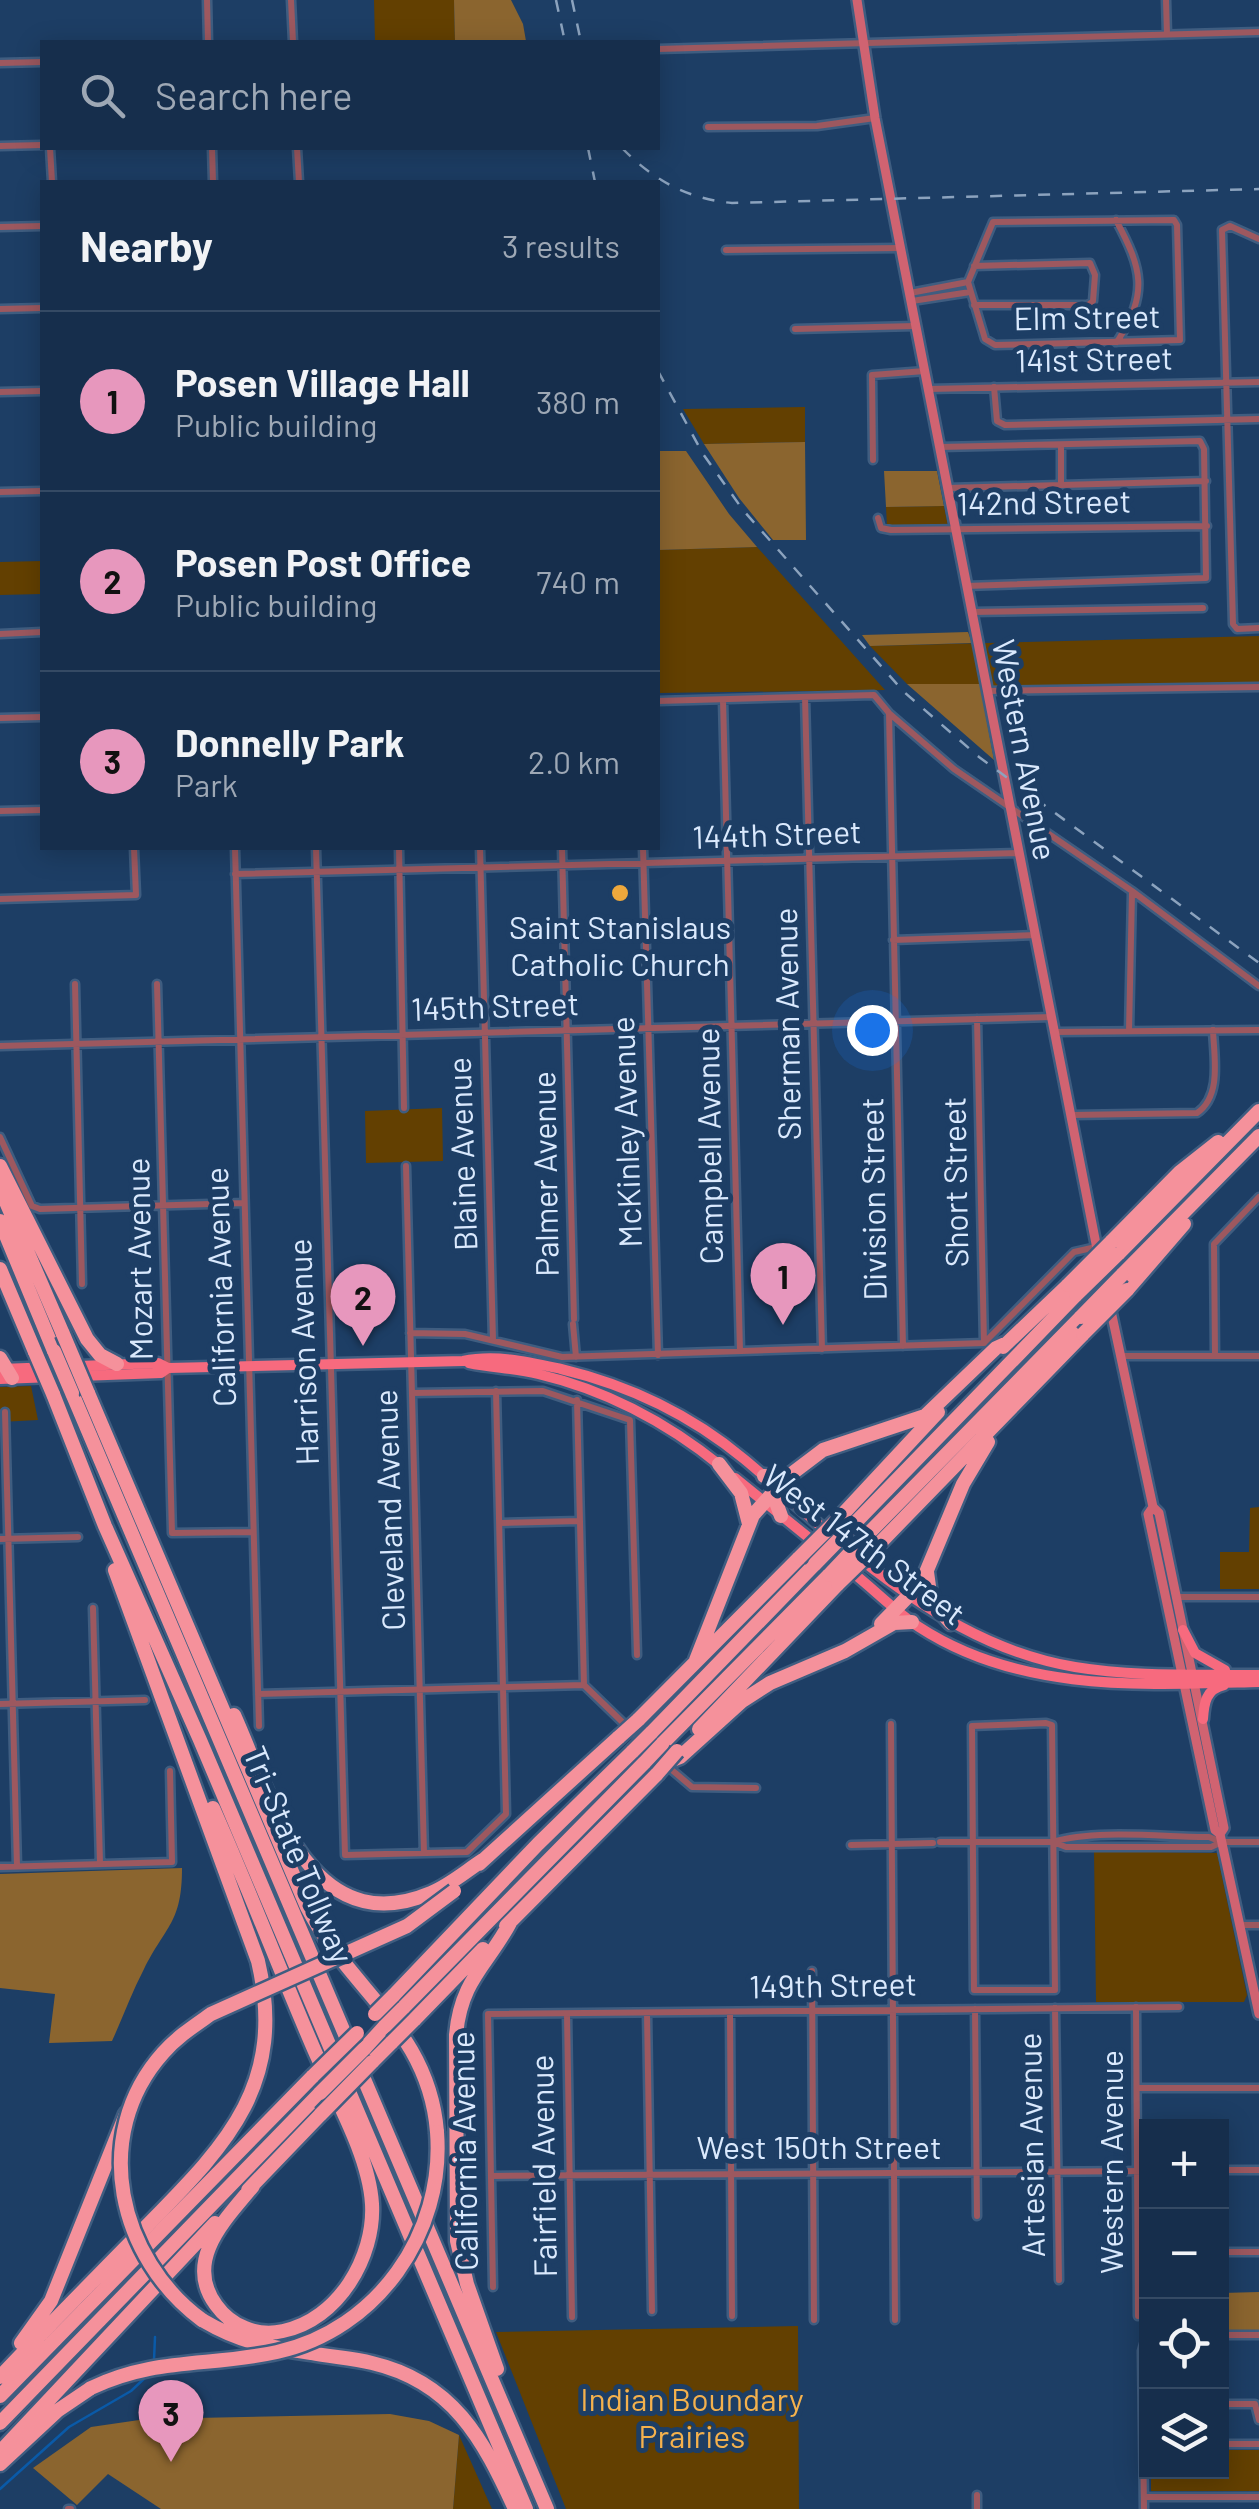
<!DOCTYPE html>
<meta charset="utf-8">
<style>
body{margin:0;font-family:Barlow,sans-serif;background:#233a56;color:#f1f3f6}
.controls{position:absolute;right:30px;bottom:30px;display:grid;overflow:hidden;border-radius:0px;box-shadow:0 5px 25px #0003}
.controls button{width:90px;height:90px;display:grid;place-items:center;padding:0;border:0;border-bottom:2px solid #354a64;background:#162e4c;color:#f1f3f6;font:50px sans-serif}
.you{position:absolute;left:872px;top:1030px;width:35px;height:35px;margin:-25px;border:8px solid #fff;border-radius:50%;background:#1a73e8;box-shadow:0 0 0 15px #1a73e833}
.badge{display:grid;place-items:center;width:65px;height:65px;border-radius:50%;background:#e797bd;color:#111;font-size:32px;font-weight:700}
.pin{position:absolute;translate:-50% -82px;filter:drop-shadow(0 2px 5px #0008)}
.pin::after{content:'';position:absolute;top:52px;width:35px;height:30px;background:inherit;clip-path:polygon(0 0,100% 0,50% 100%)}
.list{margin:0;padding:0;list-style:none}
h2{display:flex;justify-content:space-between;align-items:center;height:130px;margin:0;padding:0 40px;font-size:42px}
h2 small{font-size:32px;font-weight:400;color:#9ea8b5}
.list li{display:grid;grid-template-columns:65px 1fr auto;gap:30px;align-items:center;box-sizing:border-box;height:180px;padding:0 40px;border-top:2px solid #354a64}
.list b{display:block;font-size:38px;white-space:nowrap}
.list p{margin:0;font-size:32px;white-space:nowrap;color:#9ea8b5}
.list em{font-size:32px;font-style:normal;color:#9ea8b5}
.icon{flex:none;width:55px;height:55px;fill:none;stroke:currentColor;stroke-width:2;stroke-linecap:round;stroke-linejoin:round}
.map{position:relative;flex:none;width:1259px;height:2509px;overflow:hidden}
.search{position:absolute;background:#162e4c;box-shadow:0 5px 25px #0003;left:40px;top:40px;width:620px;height:110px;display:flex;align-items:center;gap:25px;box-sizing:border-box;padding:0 35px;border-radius:0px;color:#9ea8b5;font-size:38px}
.panel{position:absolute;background:#162e4c;box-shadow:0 5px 25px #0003;left:40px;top:180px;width:620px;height:670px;border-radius:0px}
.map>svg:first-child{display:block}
</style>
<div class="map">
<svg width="1259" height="2509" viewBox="0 0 1259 2509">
<rect width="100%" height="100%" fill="#1d3e65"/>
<path fill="#634001" d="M374,0h80l1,42h-80z
M805,407v35l-101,2 -21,-35z
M944,506l4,20h-61l-1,-19z
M757,547l128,143 -227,3v-143z
M42,561v33l-42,1v-33z
M1259,636v51l-272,4 -7,-7h-73l-37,-38z
M442,1108l1,53 -77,2 -1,-52z
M31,1386l7,34 -38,2v-35z
M1259,1507v82h-39v-37h29l1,-44z
M1094,1851l123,2 30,142 -3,7h-148z
M798,2326l1,183h-233l-70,-177z
M459,2435l33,74h-39z
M1222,2450h37v41h-108v-19h71z"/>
<path fill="#8b652f" d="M454,0h57l12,24 3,17 -71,1z
M805,442l1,98h-33l-34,-42 -35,-54z
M658,451h28l43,63 28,33 -99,3z
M884,471h53l7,35 -58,1z
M968,632l4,11 -102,3 -8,-11z
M907,684h73l14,76z
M182,1868c0,55 -16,57 -38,101 -12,23 -21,48 -32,72l-63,2 6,-49 -55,-6v-114z
M1259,2292v40h-37v-39z
M390,2414l39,7 30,14 -6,74h-292l-53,-35 -31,31 -44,-37 58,-41 55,-8z"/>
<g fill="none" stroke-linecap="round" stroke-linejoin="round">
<path stroke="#0a5aa8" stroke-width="2.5" d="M154,2360l1,-23
M0,2489l69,-62 62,-36 16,-15"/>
<defs>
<path id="minor" d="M207,0l1,42
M291,0l2,42
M1166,0l1,34
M658,49l601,-17
M0,63l42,-1
M708,127l109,-1 58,-8
M0,146l42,-1
M50,148l2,34
M212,148l1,34
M297,148l2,34
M1116,220c26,49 33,72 1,122
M1174,220l3,5 3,115 -185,5 -10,-6 -17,-57 25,-60z
M0,227l42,-1
M1259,239l-29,-13 -8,4 11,394 4,5 22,-1
M726,250l175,-2
M910,293l58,-11
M912,301l58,-9
M974,305h114l5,-4 2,-26 -5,-12 -116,3
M0,309l42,-1
M795,329l120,-3
M994,387l3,34 8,4 254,-6
M929,389l330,-7
M0,392l42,-1
M1061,445v39
M940,447l260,-6 4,8 2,129 -240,8
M873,460l-1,-85 53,-4
M948,488l258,-7
M0,492l42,-1
M878,518l3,10 10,2 316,-4
M972,612l231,-4
M0,634l42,-2
M987,691l272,-4
M805,697l17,652
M723,700l17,651
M658,701l216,-6 15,18 14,633
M890,714l64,55 178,122 127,95
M0,718l42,-1
M0,811l42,-1
M235,848l24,878
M316,848l29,1007 122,-3 39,-38 -10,-423
M399,848l5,260
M480,848l13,492
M562,848l12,471
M643,848l15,507
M235,874l785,-21
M0,899l136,-4 -2,-47
M893,940l143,-5
M75,984l7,300
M157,984l15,549 81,-1
M977,1019l7,324
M1129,1031l3,-138
M1055,1032l204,-2
M0,1046l1052,-29
M1072,1115l125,-2c25,-17 17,-56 16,-83
M0,1137l32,69 8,3 204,-6
M406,1166l18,687
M573,1324l3,33
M410,1333l55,1 97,23 422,-14 90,-91 22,-5
M1122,1356h137
M1215,1356l-1,-112 45,-47
M412,1393l131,-2 87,29 7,235
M577,1400l7,285 59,57
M5,1412l12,454
M500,1523l80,-2
M0,1539l78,-2
M1176,1597h83
M93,1608l7,255
M258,1694l326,-9
M0,1704l145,-4
M1046,1723l6,2 3,265h-81l-2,-264z
M891,1724l4,596
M666,1765l26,22 64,1
M940,1842h113c41,-13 112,-5 156,-5l12,5
M1053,1842l13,5h145l11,-5h37
M851,1845l82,-2
M0,1867l172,-5 -2,-91
M1240,1925h19
M812,1971l2,349
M1136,2007l2,309
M1055,2008l4,272
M975,2009l2,207
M730,2012l2,304
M647,2013l5,298
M567,2014l5,303
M1137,2088h122
M1222,2170h37
M491,2176l655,-5
M1222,2252h37
M493,2287l-5,-273 691,-7
M1222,2335h37
M1222,2404h33l4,16
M1222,2444h37
M1144,2497h115
M68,2509h3
M977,2509v-14
M1144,2509l-2,-158 4,-14"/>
<path id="secondary" d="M857,0l18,118 223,1136
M1102,1269l51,238 6,6 65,315 -4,6
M1153,1507l-5,7 67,316 5,4 39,180"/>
<path id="primary" d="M469,1363c23,5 46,5 69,11 68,16 130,49 184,93
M1,1369l157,-6 10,5
M0,1379l161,-6 7,-5 295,-7c33,-7 66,1 98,8 67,16 130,46 183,90 34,28 64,58 98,85
M735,1478l84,68
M859,1558c66,52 133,95 216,109 60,10 124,7 184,8
M848,1569c24,18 45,41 71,58 101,66 224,58 340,55
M1183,1630l12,23 30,17
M1203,1719c1,-16 3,-30 21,-34"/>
<path id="motorway" d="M0,1166l87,173 13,16 17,9
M0,1188l63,146
M0,1221l54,130
M1111,1242l69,-70 38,-30
M1118,1254l141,-143
M0,1269l35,83
M1122,1275l137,-139
M1127,1290l57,-66
M1003,1347l65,-62
M0,1358l12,20
M72,1393l475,1116
M88,1393l219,514c42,82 122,123 130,225
M53,1394l52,132 95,214 326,769
M719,1464l22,29 8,31
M764,1476l22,2
M779,1489l-2,16 4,11
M843,1514l95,-102
M850,1528l226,-233
M864,1538l217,-221
M877,1546l206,-212
M927,1572l4,29 20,22
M881,1624l41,-42 41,-98 25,-42
M696,1660l57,-145 33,-37 37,-28 102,-34 71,-68 11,-5
M234,1715c37,82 75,229 197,178 19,-8 35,-22 52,-33
M638,1720l161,-162
M699,1729l139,-145
M651,1733l164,-169
M662,1744l167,-169
M670,1761l10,-4 62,-56 28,-18 75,-32 49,-28 18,-1
M213,1808c35,79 66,160 100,239 20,47 56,107 59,157 3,53 -34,116 -89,127 -26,6 -52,-5 -67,-26 -33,-45 10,-86 37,-119
M479,1864l140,-127
M506,1926l151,-152
M393,1996l145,-152 95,-93
M403,2008l242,-246
M414,2020l69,-71
M364,2049l21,-23
M372,2062l20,-20
M248,2190l73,-76
M202,2320c39,23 66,27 109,33 20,4 41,5 61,10 81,19 111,76 143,146
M21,2343l30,-42 75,-187
M497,2369l-30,-85 -10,-43 -1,-206c5,-56 32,-70 55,-114
M0,2377c44,-47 89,-92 134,-138 83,-86 155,-146 124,-278l-143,-391
M0,2396l313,-320
M0,2423l320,-330
M0,2452l215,-229
M0,2464l57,-53 34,-23"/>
</defs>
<use href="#minor" stroke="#3f5d80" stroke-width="11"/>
<use href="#secondary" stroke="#3f5d80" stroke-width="14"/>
<use href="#primary" stroke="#3f5d80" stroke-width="15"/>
<use href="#motorway" stroke="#3f5d80" stroke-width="19"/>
<use href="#minor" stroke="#9d585f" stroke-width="6"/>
<use href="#secondary" stroke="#d06371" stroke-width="9"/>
<use href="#primary" stroke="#f76a7e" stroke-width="10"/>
<use href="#motorway" stroke="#f5919b" stroke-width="14"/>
<path stroke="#8ca3be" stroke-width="2.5" stroke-dasharray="12 12" stroke-linecap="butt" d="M556,0l9,42
M572,0l9,42
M588,148l7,34
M622,148c31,32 66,51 110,55l527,-14
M658,371l45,83 40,56 161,182 75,65 280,206"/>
<defs>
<path id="motorway-bridge" d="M1068,1285l43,-43
M1076,1295l42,-41
M1081,1317l41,-42
M63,1334l25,59
M1083,1334l44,-44
M54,1351l18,42
M35,1352l18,42
M799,1558l44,-44
M815,1564l35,-36
M829,1575l35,-37
M838,1584l39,-38
M619,1737l19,-17
M633,1751l18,-18
M645,1762l17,-18
M657,1774l20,-23
M375,2014l18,-18
M385,2026l18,-18
M392,2042l22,-22
M313,2076l44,-43
M320,2093l44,-44
M321,2114l51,-52
M202,2320c-83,-61 -113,-184 -39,-267 14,-16 31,-27 48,-39l196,-88 47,-35
M91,2388c65,-31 119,-21 186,-36 100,-22 168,-119 160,-220"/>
</defs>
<use href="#motorway-bridge" stroke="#3f5d80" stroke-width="19" stroke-linecap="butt"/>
<use href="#motorway-bridge" stroke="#f5919b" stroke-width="14"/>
</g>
<circle fill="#eea83c" stroke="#1d3e65" stroke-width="4" cx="620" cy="893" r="10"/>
<g text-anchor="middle" stroke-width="10" stroke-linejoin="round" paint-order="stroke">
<g font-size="32" fill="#dae9fd" stroke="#1d3e65">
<text transform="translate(1087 318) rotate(-1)" y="11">Elm Street</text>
<text transform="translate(1094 360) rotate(-1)" y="11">141st Street</text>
<text transform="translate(1044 503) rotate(-1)" y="11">142nd Street</text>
<text transform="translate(1024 750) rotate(79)" y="11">Western Avenue</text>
<text transform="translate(777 835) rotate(-2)" y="11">144th Street</text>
<text transform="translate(495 1007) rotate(-2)" y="11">145th Street</text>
<text transform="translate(788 1024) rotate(-91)" y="11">Sherman Avenue</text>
<text transform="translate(627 1132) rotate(-92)" y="11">McKinley Avenue</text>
<text transform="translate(710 1146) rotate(-91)" y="11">Campbell Avenue</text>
<text transform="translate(463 1154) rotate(-92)" y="11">Blaine Avenue</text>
<text transform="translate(546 1174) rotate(-91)" y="11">Palmer Avenue</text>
<text transform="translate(956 1182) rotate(-91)" y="11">Short Street</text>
<text transform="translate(874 1199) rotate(-91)" y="11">Division Street</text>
<text transform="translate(140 1259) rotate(-91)" y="11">Mozart Avenue</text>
<text transform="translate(221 1287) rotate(-92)" y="11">California Avenue</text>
<text transform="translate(304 1352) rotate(-92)" y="11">Harrison Avenue</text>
<text transform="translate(390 1510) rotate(-92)" y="11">Cleveland Avenue</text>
<text transform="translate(864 1545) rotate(37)" y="11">West 147th Street</text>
<text transform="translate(298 1855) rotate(67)" y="11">Tri-State Tollway</text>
<text transform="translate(833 1986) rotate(-1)" y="11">149th Street</text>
<text transform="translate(1032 2145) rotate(-91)" y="11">Artesian Avenue</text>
<text x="819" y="2159">West 150th Street</text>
<text transform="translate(465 2151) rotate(-91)" y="11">California Avenue</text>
<text transform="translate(1112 2162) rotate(-90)" y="11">Western Avenue</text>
<text transform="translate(544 2166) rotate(-91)" y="11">Fairfield Avenue</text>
</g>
<g font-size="32" fill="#dae9fd" stroke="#1d3e65">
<text x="620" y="939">Saint Stanislaus<tspan x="620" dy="37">Catholic Church</tspan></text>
</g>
<g font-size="32" fill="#f4b14d" stroke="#1d3e65">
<text x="692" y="2411">Indian Boundary<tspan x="692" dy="37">Prairies</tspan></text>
</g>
</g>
</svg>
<div class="controls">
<button>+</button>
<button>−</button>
<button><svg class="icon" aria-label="locate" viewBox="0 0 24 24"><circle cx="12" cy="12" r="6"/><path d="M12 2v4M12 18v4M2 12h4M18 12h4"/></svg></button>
<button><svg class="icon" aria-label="layers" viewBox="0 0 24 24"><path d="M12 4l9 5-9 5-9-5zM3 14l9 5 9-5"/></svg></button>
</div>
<div class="you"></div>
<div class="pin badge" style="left:783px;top:1325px">1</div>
<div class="pin badge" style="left:363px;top:1346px">2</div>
<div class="pin badge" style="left:171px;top:2462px">3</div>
<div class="search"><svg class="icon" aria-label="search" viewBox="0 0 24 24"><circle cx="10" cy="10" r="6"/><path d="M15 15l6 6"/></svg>Search here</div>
<section class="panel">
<h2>Nearby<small>3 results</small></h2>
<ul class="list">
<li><span class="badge">1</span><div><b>Posen Village Hall</b><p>Public building</p></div><em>380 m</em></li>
<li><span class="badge">2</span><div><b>Posen Post Office</b><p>Public building</p></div><em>740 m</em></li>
<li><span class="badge">3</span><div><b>Donnelly Park</b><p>Park</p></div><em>2.0 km</em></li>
</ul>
</section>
</div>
